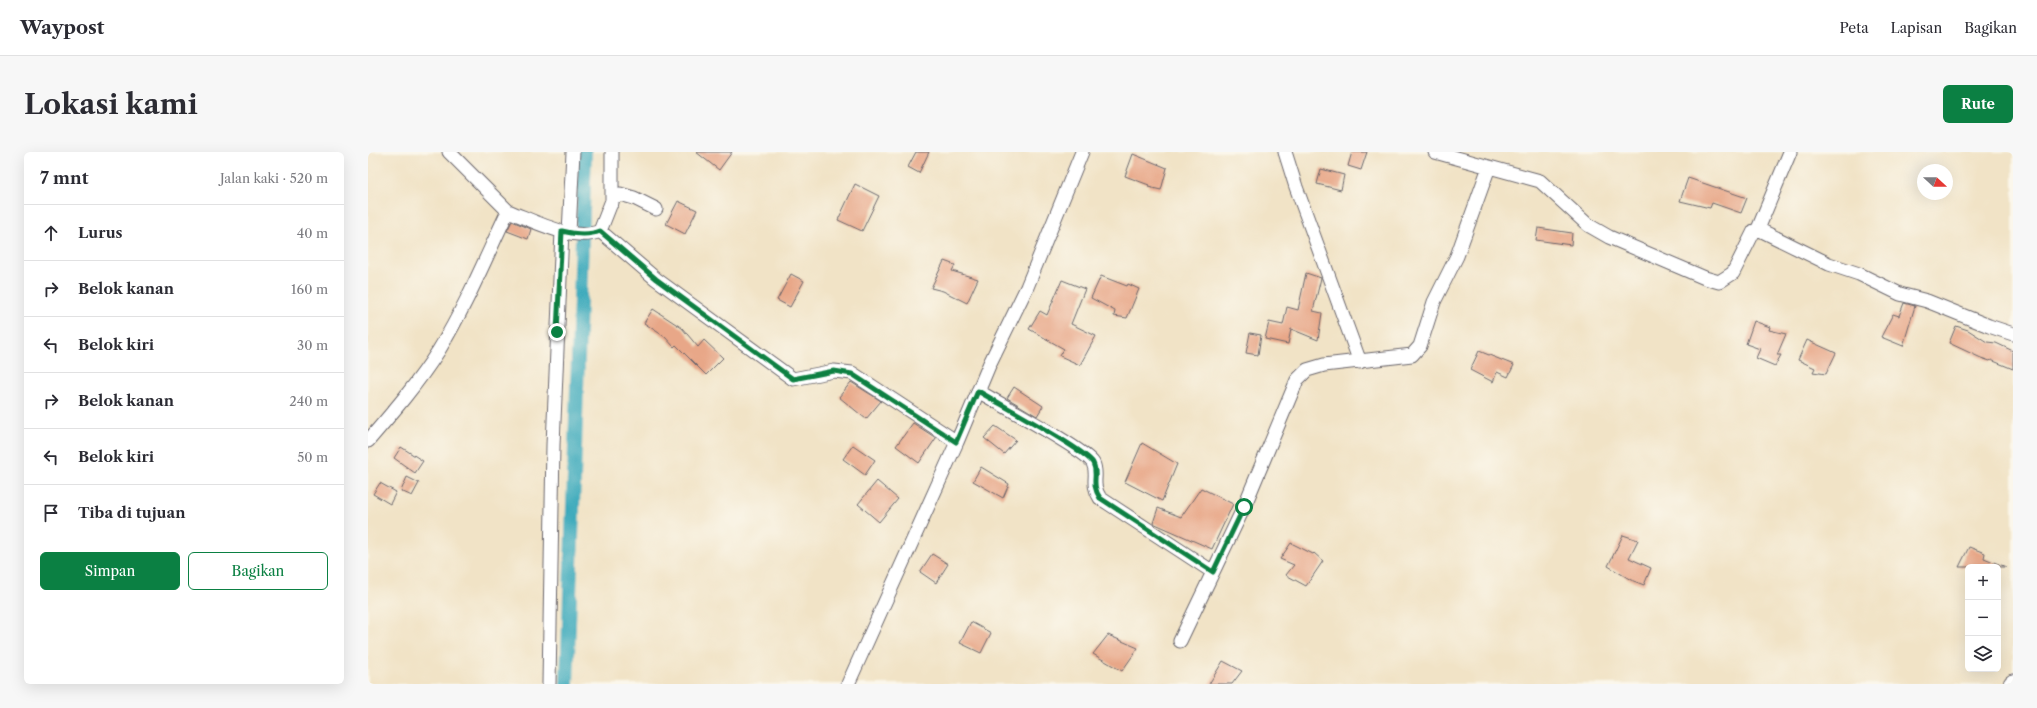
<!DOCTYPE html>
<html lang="id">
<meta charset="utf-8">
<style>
body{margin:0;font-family:"Libre Caslon Text",serif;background:#f7f7f7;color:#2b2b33}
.controls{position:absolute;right:12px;bottom:12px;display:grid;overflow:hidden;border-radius:6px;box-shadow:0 4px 16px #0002}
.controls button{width:36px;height:36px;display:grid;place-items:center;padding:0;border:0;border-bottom:1px solid #e1e1e2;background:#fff;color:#2b2b33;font:20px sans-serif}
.compass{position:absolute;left:1549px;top:12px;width:36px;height:36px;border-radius:50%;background:#fff;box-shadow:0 4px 16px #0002;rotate:111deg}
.stop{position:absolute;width:12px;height:12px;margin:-9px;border:3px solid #0b8043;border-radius:50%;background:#fff}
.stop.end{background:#0b8043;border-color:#fff;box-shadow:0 1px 4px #0008}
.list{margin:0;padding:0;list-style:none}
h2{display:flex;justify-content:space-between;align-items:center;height:52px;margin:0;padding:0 16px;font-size:17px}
h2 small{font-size:13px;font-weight:400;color:#7c7c81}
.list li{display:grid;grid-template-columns:26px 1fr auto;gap:12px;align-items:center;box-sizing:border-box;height:56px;padding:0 16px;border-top:1px solid #e1e1e2}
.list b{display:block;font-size:15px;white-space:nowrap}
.list em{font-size:13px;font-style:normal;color:#7c7c81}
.actions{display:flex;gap:8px;padding:12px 16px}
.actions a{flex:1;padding:9px 0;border:1px solid #0b8043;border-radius:6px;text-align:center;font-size:14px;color:#0b8043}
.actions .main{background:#0b8043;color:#fff}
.icon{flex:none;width:22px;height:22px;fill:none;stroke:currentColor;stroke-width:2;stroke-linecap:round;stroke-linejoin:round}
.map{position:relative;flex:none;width:1645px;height:532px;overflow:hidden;border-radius:6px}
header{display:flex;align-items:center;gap:24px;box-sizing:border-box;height:56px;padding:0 20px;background:#fff;border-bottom:1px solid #e1e1e2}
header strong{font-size:19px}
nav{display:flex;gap:22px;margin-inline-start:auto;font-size:14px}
.intro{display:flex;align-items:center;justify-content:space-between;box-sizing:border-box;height:96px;padding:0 24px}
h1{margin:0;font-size:28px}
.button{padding:10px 18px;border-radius:6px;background:#0b8043;color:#fff;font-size:14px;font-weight:700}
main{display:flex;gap:24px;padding:0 24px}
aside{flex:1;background:#fff;border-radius:6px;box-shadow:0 4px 16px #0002}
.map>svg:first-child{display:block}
</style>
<header>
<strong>Waypost</strong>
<nav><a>Peta</a><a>Lapisan</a><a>Bagikan</a></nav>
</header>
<div class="intro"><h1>Lokasi kami</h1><a class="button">Rute</a></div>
<main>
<aside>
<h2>7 mnt<small>Jalan kaki · 520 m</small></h2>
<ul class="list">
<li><svg class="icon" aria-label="ahead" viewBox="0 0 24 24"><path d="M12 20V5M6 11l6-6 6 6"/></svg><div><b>Lurus</b></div><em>40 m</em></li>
<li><svg class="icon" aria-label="right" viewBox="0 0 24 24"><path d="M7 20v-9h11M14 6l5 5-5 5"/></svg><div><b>Belok kanan</b></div><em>160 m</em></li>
<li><svg class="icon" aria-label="left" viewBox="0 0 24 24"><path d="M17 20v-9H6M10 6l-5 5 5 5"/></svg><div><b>Belok kiri</b></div><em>30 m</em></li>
<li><svg class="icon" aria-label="right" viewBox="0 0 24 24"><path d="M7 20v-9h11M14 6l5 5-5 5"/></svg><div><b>Belok kanan</b></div><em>240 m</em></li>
<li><svg class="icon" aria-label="left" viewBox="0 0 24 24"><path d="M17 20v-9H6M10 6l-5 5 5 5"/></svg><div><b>Belok kiri</b></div><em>50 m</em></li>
<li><svg class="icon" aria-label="arrive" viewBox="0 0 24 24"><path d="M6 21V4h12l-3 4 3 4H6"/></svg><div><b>Tiba di tujuan</b></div></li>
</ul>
<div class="actions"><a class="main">Simpan</a><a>Bagikan</a></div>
</aside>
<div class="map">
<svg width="1645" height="532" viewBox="0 0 1645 532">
<rect width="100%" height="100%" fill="#fbf7ec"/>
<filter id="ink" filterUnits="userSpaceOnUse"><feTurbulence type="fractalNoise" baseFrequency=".025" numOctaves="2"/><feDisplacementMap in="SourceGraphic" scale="8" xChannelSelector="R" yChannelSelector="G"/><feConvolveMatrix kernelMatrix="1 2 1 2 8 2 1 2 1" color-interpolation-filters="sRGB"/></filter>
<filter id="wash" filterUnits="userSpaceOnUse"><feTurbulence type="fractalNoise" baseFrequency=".012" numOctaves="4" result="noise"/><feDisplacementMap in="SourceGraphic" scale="16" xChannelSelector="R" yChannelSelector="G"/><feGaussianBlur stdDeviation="0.9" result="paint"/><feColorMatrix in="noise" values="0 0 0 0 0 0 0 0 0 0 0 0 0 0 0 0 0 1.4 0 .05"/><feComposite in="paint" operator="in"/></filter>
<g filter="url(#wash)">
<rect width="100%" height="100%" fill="#f1e3c6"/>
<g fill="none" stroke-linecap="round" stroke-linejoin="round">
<path stroke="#3daabc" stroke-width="14" d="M199,532l18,-532"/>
</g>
<g id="blocks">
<path fill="#e8a788" d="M328,0h36l-13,18z
M548,0h13l-10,21 -11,-6z
M984,0h15l-6,18 -13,-4z
M765,2l34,14 -6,22 -13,-3 1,-2 -24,-9z
M953,17l23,6 -3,15 -24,-6z
M1320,26l59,20 -6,15 -29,-10 -2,5 -30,-7z
M487,32l24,12 -17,35 -24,-11z
M310,49l19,9 -12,24 -19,-10z
M144,69l19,8 -3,10 -21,-8z
M1170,76l34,5 -1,12 -35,-5z
M576,109l11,4 -3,6 26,8 -11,24 -24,-12 -12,-3z
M938,121l15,5 -8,33 9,2 -4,27 -27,-11 -3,15 -23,-5 4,-17 14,3 4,-18 11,3z
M423,122l13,7 -14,26 -13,-7z
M733,124l26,10 1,-2 11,5 -12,29 -13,-2 1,-5 -24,-13z
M694,128l23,9 -14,35 25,12 -16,29 -20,-9 4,-7 -35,-20 11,-18 7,4z
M1536,151l11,3 -12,40 -22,-9 12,-23 6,2z
M285,157l29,19 16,19 6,-7 19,18 -17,17 -30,-30 -2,2 -9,-10 -21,-14z
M1386,169l16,6 -1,3 17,4 -9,21h4l-6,11 -19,-8 4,-9 -14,-5z
M1588,174l12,4 19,12 9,1 17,8v18l-22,-9 -1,1 -9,-3 -32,-15z
M882,181l11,2 -3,20 -12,-2z
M1439,188l29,13 -10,21 -13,-2 2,-4 -17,-8z
M1111,199l35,14 -6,12 -11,-5 -4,10 -23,-12z
M483,230l30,19 -15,18 -27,-22z
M646,235l29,19 -6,10 -30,-18z
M545,271l23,15 -17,25 -23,-17z
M627,274l21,14 -12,14 -20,-16z
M774,291l35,21 -15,37 -37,-19z
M485,293l22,15 -10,15 -22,-16z
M33,295l22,14 -8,12 -21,-15z
M613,315l28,17 -6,14 -30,-17z
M39,325l12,6 -7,13 -11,-5z
M509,329l21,18 -19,23 -21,-18z
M12,331l16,9 -6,12 -17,-10z
M833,336l32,16 -21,45 -59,-26 5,-15 23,9z
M1255,383l15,5 -9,18 22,10 -7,17 -13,-5 -23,-14z
M923,391l22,11 1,-1 9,8 -17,25 -20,-11 8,-10 -14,-6z
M1601,395l16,6 -1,5 22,9h-47z
M564,402l16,10 -12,19 -16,-11z
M603,470l20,11 -10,20 -21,-10z
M740,483l30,13 -16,23 -29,-17z
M855,509l19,10 -10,13h-23z"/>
</g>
</g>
<g filter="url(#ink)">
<use href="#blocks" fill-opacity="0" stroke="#6a666c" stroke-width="1"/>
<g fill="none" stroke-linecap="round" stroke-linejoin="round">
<defs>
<path id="minor" d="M81,0l59,59
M917,0l11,35 64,175
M1067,0l105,29 48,44 21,12 96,41 14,4 14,-9 21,-42 6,-1 69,34 30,10 41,20 27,7 62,25 24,8
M244,51v-51
M1390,77l32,-77
M232,79l56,48 137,100 41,-8 18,2 105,69
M201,81l4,-81
M610,239c18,11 108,59 115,72 6,12 -3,20 7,35l113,74 31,-65 53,-127 10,-10 17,-5 88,-10 8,-9 14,-44 23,-46 32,-89
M0,289c25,-29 50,-58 71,-91 27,-44 47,-93 69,-139 24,9 66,32 92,20l13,-33 7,-4 14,4 22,11
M812,489l33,-69
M181,532l4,-239 9,-214
M480,532l109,-242 33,-79 37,-76 55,-135"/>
<path id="major" d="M1644,532l1,-1"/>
</defs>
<use href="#minor" stroke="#6a666c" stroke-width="15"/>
<use href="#major" stroke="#6a666c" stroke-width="19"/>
<use href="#minor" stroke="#fff" stroke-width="13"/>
<use href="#major" stroke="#fff" stroke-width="17"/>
</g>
</g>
<g fill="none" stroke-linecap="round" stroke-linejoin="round" filter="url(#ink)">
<path stroke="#0b8043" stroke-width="5" d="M189,180l5,-101c12,3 26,5 38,0l56,48 137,100 41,-8 18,3 104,68 22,-51c18,11 108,59 115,72 6,12 -3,20 7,35l113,74 31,-65"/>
</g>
</svg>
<div class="controls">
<button>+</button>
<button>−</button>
<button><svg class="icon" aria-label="layers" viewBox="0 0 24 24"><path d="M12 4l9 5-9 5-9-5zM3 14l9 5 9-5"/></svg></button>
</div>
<svg class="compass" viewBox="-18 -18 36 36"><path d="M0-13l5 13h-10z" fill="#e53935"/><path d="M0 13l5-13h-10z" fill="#7c7c81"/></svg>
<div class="stop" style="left:876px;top:355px"></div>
<div class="stop end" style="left:189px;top:180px"></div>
</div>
</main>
